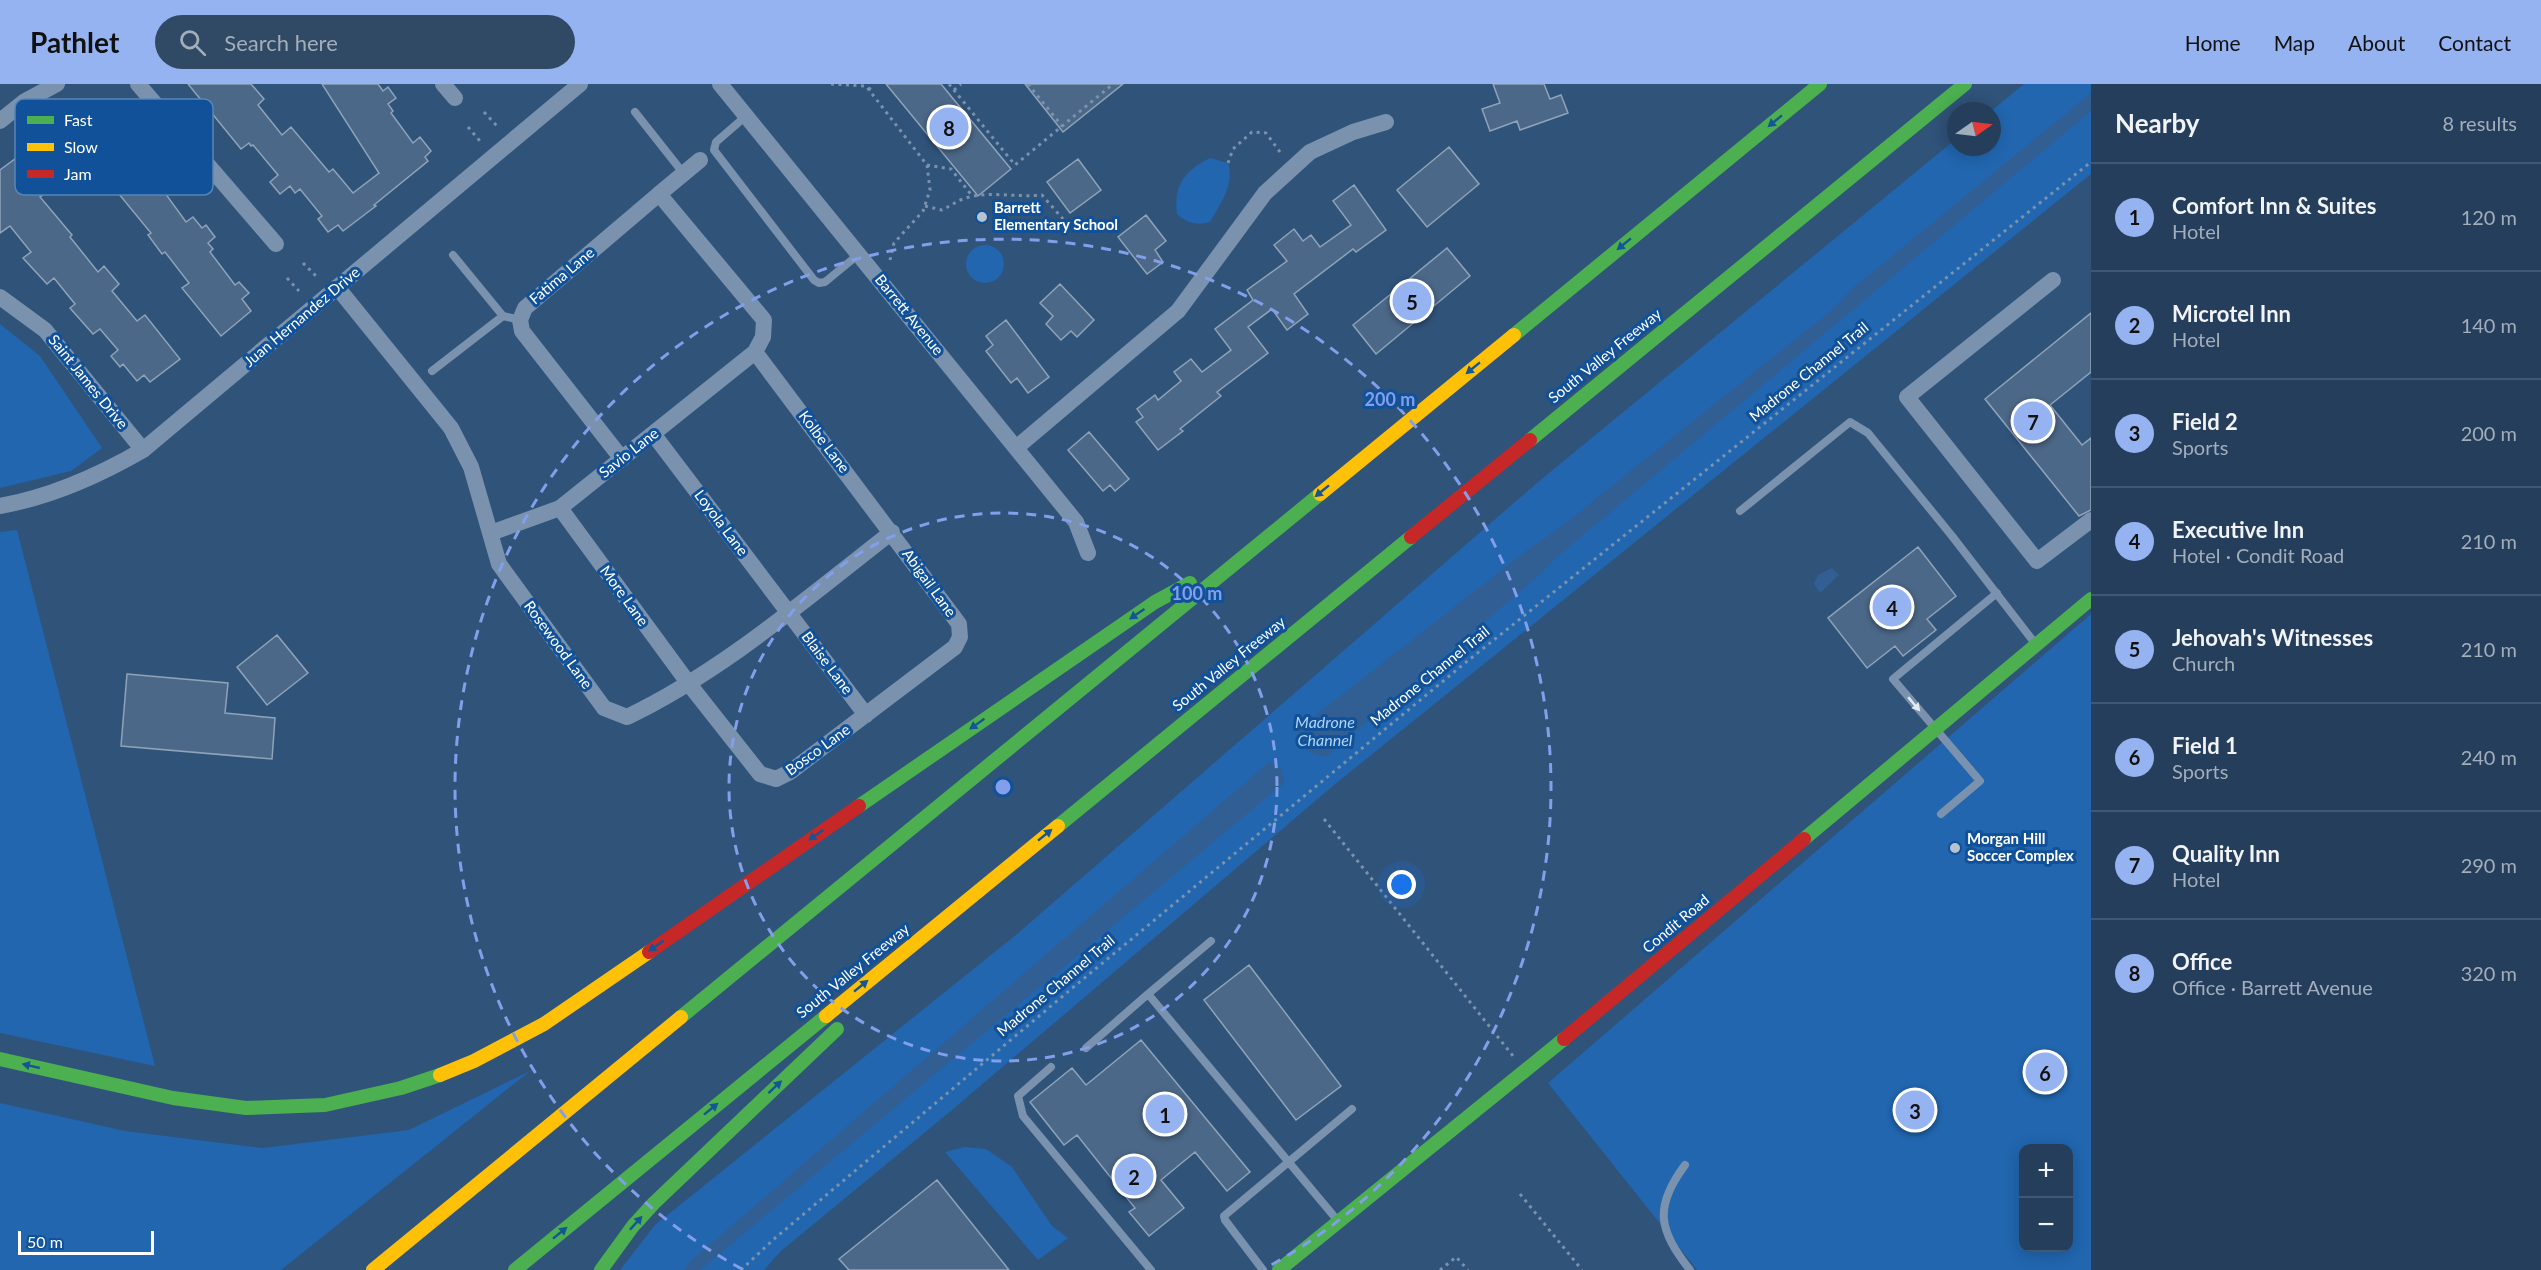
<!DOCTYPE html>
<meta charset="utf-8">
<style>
body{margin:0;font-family:Lato,sans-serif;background:#304965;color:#f1f3f6}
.controls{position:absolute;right:18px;bottom:18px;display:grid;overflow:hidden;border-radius:12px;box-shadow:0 3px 15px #0003}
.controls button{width:54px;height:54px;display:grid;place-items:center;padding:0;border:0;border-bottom:2px solid #415772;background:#243e5c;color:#f1f3f6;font:30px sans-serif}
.compass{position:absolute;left:1947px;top:18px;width:54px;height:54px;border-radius:50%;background:#243e5c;box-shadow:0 3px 15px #0003;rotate:76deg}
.scale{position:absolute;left:18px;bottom:15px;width:136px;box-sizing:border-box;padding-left:6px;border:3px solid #fff;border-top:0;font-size:16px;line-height:21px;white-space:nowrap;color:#fff;-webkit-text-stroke:4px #115199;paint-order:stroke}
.you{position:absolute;left:1402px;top:801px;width:21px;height:21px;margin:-15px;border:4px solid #fff;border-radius:50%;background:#1a73e8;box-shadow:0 0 0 9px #1a73e833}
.badge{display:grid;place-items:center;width:39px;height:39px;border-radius:50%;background:#95b2f1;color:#111;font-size:20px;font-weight:700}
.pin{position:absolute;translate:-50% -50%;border:3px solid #fff;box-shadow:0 2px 6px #0006}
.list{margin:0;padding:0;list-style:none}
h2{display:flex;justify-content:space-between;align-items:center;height:78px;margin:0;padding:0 24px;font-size:26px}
h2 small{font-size:20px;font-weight:400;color:#a3aebb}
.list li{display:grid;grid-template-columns:39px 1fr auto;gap:18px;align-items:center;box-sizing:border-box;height:108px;padding:0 24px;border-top:2px solid #415772}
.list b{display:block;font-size:22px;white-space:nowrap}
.list p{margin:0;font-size:20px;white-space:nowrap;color:#a3aebb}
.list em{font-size:20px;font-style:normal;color:#a3aebb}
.icon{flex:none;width:33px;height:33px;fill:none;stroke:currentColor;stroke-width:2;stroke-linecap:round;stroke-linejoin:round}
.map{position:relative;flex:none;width:2091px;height:1186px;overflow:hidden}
header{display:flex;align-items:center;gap:36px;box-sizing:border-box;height:84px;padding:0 30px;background:#95b2f1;color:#111}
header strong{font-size:28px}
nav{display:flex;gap:33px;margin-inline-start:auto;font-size:21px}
.search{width:420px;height:54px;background:#304965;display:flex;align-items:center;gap:15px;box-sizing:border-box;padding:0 21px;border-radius:33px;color:#a3aebb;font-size:22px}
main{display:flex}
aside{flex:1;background:#243e5c}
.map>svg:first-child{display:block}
</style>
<header>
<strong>Pathlet</strong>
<div class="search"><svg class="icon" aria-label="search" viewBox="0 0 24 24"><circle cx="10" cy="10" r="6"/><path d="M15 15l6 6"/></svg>Search here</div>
<nav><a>Home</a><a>Map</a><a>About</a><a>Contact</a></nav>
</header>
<main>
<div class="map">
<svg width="2091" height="1186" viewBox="0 0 2091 1186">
<rect width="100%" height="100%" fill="#30537a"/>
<path fill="#2166af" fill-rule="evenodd" d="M2024,0h67v90l-757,611 -382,325 -171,141 -17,19h-144l35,-45 362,-291 521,-452 418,-343v8h36l-1,-36z
M1210,74l18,5c7,22 -8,41 -18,59 -14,4 -23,1 -33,-8 -4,-28 8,-44 33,-56z
M966 180a19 19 0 1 1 38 0a19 19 0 1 1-38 0Z
M0,240l40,32 62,92 -31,23 -71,17z
M17,446l138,536 -155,-33v-501z
M2091,530v656h-394l-149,-187zM2024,1064h44v100h-44z
M530,987l-249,199h-281v-167l125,28 138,17 146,-18z
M965,1063l21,2 26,18 40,59 16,12 -30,22 -93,-108z"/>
<path fill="#325f93" d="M2091,9v18l-533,445 -21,21 -210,179c-15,3 -34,-13 -28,-28l222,-173 42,-30 269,-215 21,-22z
M1832,484l7,7 -19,18 -6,-9 4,-9z
M1269,678l13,7 2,14 -584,487h-16l8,-10z"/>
<path fill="#4c6888" stroke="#8fa3b9" stroke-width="1.5" d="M188,0h63l13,15 -6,6 24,30 9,-8 38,45 4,-3 20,24 26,-20 -57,-89h56l5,7 5,-4 8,11 -8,6 5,7 -2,2 22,30 7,-6 11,14 -6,6 3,4 -54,44 2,1 -33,25 -5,-6 -10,7 -10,-13 4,-3 -22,-27 -5,4 -5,-7 -10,8 -10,-12 8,-7 -25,-30 -2,1 -2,-3 -8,6z
M886,0h55l70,85 -33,27z
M1025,0h98l-60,48z
M1493,0h51l6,15 11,-4 7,18 -48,17 -3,-9 -27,10 -8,-22 18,-6z
M98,16l5,6 6,-5 20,23 -10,8 23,31 6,-5 20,26 -6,5 24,33 7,-5 9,11 4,-3 9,12 -7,6 5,6 -3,3 25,33 4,-3 10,11 -7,6 9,12 -30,25 -39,-48 7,-5 -24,-31 -3,2 -14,-19 3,-2 -60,-73 -51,37 32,38 -2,2 28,35 6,-6 15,18 -7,7 25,30 8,-6 35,44 -30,23 -6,-7 -7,6 -14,-17 -3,3 -9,-11 7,-6 -18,-21 -7,5 -23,-26 5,-4 -21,-26 -7,6 -24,-26 8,-6 -21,-26 -10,7v-63l76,-56 2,3z
M1449,63l30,37 -52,43 -30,-37z
M1078,75l23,31 -31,23 -23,-31z
M1354,101l32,45 -30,22 -3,-3 -59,45 14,20 -21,16 -15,-21 -24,18 20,26 -51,39 4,4 -41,33 3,2 -25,19 -22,-28 7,-5 -6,-8 18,-14 3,5 23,-19 -7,-9 17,-13 11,13 29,-22 -16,-21 38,-29 -6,-10 40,-29 -13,-16 20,-16 9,12 8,-6 9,12 31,-22 -18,-24z
M1146,131l20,26 -11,9 8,12 -16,12 -29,-37z
M1447,164l23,28 -94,78 -23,-29z
M1060,200l34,36 -17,17 -6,-6 -10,9 -15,-16 7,-8 -13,-13z
M2091,229v59l-41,33 32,40 9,-7v72l-12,6 -94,-117z
M1006,236l43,57 -21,16 -11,-15 -6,5 -25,-32 7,-6 -7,-9z
M1089,348l40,47 -14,12 -5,-6 -7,6 -35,-41z
M1918,463l38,49 -29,23 9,11 -33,26 -8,-10 -28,22 -39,-50z
M277,551l31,38 -41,32 -30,-38z
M127,590l101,9 -3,30 50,5 -3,41 -151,-13z
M1249,881l92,121 -45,34 -92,-120z
M1141,956l109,132 -23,19 -32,-39 -34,28 23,28 -35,28 -20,-24 6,-4 -58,-73 -13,10 -34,-43 42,-34 14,17z
M937,1096l72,90h-160l-10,-11z"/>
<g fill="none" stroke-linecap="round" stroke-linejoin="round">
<path stroke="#7a92ad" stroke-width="3" stroke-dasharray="3 4.5" stroke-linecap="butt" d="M831,0l35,2 61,79 3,25 -7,21 -29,32 -4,17
M949,0l66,81 98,-81
M1028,0l34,42
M869,6l3,-6
M954,6l7,-6
M484,28l13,14
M468,43l12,14
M1228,79l5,-14 19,-17 14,1 14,19
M927,81l24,4 22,28
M925,122l17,4c7,-3 13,-8 21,-11 24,-9 54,-1 79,-4l21,24
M303,179l13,13
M287,194l12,13
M1324,735l189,237
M1520,1110l62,76
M741,1186l33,-31 302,-254 389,-322 626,-501
M1440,1186l16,-13 12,13"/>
<path stroke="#7a92ad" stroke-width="8" d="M635,28l49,62
M746,32l-30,26 -2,8 100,130 5,3 6,-1 34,-28
M453,171l50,61
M432,287l71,-55 17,4
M1740,427l110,-89 18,11 84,103 82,106
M1941,730l39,-33 -87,-102 104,-86
M1148,910l63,-53
M1086,964l62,-54 190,227
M1051,983l-33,29 5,20 128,154
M1685,1081c-32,43 -26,65 5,105
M1263,1186l-38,-50 -1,-4 128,-107"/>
<path stroke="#7a92ad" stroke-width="16" d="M138,0l138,160
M443,0l12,14
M720,0l356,438 12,31
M0,37l25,-20 32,-17
M659,110l41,-34
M2053,196l-146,117 130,164 54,-41
M337,203l114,141 20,39 28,97 105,144 23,9c96,-46 181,-120 265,-185
M0,213l45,33 98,120
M654,351l212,280
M1016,364l162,-137 87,-118 45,-41 43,-20 33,-10
M0,422c51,-9 98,-30 143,-56l437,-366
M560,424l129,176 71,90 16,5 14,-7 165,-125 5,-10 -1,-13 -204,-272
M491,449l69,-25 195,-156 8,-15 1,-17 -105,-126 -134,114 -5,12 2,11 100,128"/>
<path stroke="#4caf50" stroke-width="14" d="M1514,251l306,-251
M1530,356l435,-356
M859,722l296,-204 35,-19
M1058,742l353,-289
M1804,755l287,-240
M681,933l639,-523
M0,975l173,39 73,10 79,-3 76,-17 39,-13
M515,1186l311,-254
M601,1186l32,-44 21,-23 183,-174
M1279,1186l285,-231"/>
<path stroke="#ffc107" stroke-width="14" d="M1320,410l194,-159
M826,932l232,-190
M440,991l34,-14 70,-37 105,-72
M373,1186l308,-253"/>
<path stroke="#c62828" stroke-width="14" d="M1411,453l119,-97
M649,868l210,-146
M1564,955l240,-200"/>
</g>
<defs><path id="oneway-solid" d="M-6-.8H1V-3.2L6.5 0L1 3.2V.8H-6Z" transform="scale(1.5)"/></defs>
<g fill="#145695">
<use href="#oneway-solid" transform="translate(1775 37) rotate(141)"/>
<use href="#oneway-solid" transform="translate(1624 160) rotate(141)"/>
<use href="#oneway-solid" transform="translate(1473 284) rotate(141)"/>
<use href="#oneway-solid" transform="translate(1322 407) rotate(141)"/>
<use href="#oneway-solid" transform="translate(1137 530) rotate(146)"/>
<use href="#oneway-solid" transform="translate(977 640) rotate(145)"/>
<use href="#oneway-solid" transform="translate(816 751) rotate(145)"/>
<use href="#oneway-solid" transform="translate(1045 751) rotate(-39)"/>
<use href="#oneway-solid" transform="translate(656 862) rotate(145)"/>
<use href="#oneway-solid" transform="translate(861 902) rotate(-39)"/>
<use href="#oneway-solid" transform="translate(31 982) rotate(-167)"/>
<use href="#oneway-solid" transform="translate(775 1003) rotate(-43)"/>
<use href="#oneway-solid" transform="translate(711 1025) rotate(-39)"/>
<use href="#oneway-solid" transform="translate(636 1139) rotate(-48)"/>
<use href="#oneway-solid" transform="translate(560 1149) rotate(-39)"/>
</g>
<use fill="#e4e9ef" href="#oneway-solid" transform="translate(1914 620) rotate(50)"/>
<g fill="none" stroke="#839eea" stroke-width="3" stroke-dasharray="10 8">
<circle cx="1003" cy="703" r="274"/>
<path d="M742 1185A548 548 0 1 1 1264 1185"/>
</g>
<g fill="#b7c3d0" stroke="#115199" stroke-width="2">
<circle cx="982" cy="133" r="6"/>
<circle cx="1955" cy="764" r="6"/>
</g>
<g text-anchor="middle" stroke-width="6" stroke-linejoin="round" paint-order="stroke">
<g font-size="15" font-weight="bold" fill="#fff" stroke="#115199" text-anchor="start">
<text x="994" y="129">Barrett<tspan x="994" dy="17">Elementary School</tspan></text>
<text x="1967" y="760">Morgan Hill<tspan x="1967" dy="17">Soccer Complex</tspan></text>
</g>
<g font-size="15" fill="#fff" stroke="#115199">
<text transform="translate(562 192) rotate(-40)" y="5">Fatima Lane</text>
<text transform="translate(909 231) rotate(51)" y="5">Barrett Avenue</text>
<text transform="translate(302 233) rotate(-40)" y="5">Juan Hernandez Drive</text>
<text transform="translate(1605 272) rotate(-39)" y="5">South Valley Freeway</text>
<text transform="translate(1809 288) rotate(-39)" y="5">Madrone Channel Trail</text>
<text transform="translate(88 298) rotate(51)" y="5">Saint James Drive</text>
<text transform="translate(824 358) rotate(53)" y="5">Kolbe Lane</text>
<text transform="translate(629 369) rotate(-38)" y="5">Savio Lane</text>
<text transform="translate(721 439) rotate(53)" y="5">Loyola Lane</text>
<text transform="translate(929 499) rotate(54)" y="5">Abigail Lane</text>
<text transform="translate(624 512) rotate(54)" y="5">More Lane</text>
<text transform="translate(558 561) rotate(54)" y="5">Rosewood Lane</text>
<text transform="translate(827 579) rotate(53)" y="5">Blaise Lane</text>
<text transform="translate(1229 580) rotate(-39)" y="5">South Valley Freeway</text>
<text transform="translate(1430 592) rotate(-39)" y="5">Madrone Channel Trail</text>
<text transform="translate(818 666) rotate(-36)" y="5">Bosco Lane</text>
<text transform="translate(1676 840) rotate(-40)" y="5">Condit Road</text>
<text transform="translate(853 887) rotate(-39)" y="5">South Valley Freeway</text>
<text transform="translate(1056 902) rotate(-40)" y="5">Madrone Channel Trail</text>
</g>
<g font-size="16" font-style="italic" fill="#b0d4fb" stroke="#115199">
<text x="1325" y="644">Madrone<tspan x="1325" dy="18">Channel</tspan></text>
</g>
</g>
<rect x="15" y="15" width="198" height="96" rx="9" fill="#115199" stroke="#5885b8" stroke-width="1.5"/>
<rect x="27" y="32" width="27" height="8" fill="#4caf50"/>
<rect x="27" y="59" width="27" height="8" fill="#ffc107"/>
<rect x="27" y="86" width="27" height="8" fill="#c62828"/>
<g font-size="16" fill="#fff">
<text x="64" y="42">Fast</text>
<text x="64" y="69">Slow</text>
<text x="64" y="96">Jam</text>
</g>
<circle cx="1003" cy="703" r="9" fill="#839eea" stroke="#115199" stroke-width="3"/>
<g font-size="18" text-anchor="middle" font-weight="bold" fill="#839eea" stroke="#115199" stroke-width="6" stroke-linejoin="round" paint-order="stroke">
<text x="1390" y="322">200 m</text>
<text x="1197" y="516">100 m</text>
</g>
</svg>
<div class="controls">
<button>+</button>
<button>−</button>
</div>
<svg class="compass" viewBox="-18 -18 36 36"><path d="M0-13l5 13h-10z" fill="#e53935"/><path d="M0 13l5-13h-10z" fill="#a3aebb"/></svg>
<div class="scale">50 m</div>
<div class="you"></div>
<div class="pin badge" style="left:1165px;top:1030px">1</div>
<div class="pin badge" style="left:1134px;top:1092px">2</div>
<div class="pin badge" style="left:1915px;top:1026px">3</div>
<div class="pin badge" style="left:1892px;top:523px">4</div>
<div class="pin badge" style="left:1412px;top:217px">5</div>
<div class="pin badge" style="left:2045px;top:988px">6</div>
<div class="pin badge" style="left:2033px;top:337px">7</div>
<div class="pin badge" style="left:949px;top:43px">8</div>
</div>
<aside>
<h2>Nearby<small>8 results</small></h2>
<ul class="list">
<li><span class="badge">1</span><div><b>Comfort Inn &amp; Suites</b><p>Hotel</p></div><em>120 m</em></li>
<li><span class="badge">2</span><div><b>Microtel Inn</b><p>Hotel</p></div><em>140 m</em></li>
<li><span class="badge">3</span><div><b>Field 2</b><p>Sports</p></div><em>200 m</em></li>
<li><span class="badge">4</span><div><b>Executive Inn</b><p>Hotel · Condit Road</p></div><em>210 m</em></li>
<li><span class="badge">5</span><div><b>Jehovah's Witnesses</b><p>Church</p></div><em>210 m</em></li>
<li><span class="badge">6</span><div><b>Field 1</b><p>Sports</p></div><em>240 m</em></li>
<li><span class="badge">7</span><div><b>Quality Inn</b><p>Hotel</p></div><em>290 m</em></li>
<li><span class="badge">8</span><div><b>Office</b><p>Office · Barrett Avenue</p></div><em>320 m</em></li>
</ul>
</aside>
</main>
